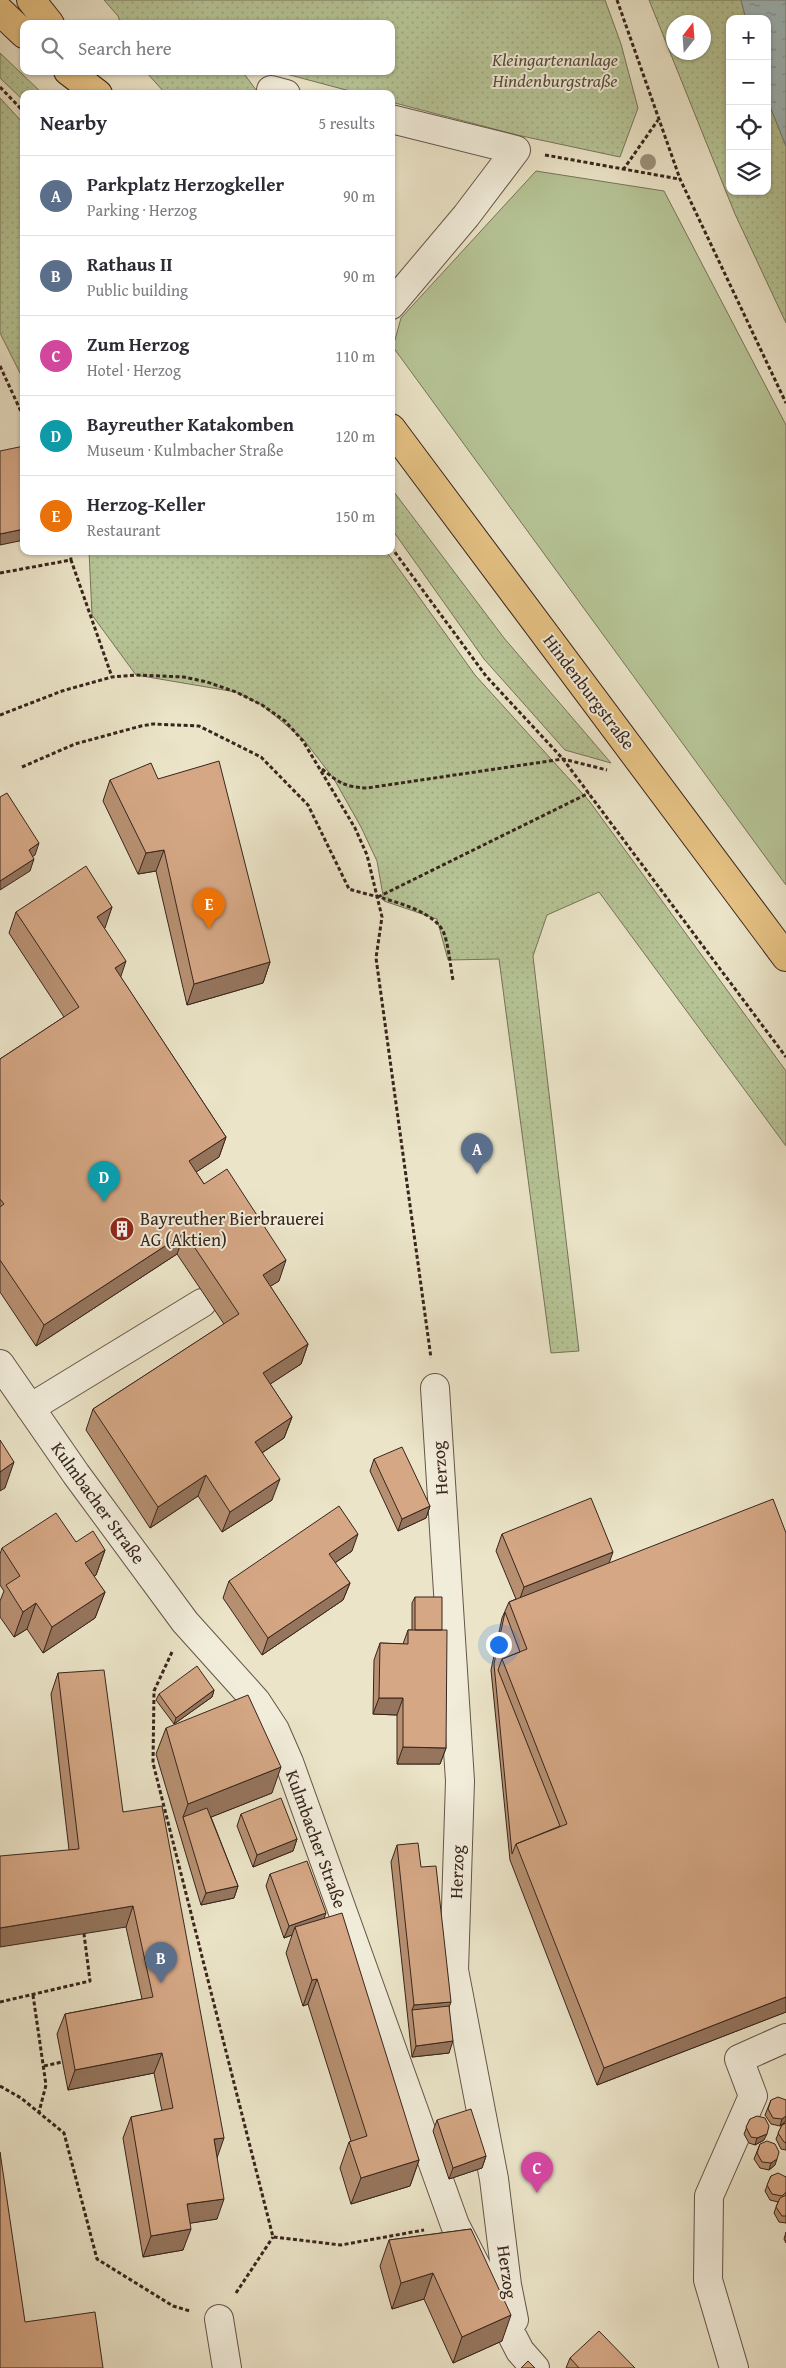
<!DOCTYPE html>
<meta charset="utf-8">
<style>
body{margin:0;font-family:"Gentium Book Plus",serif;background:#f2f2f3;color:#2b2b33}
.controls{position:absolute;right:15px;top:15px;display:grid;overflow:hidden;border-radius:10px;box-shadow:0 1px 4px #0004}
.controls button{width:45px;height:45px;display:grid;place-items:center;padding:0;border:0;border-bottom:1px solid #e1e1e2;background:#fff;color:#2b2b33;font:25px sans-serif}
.compass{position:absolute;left:666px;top:15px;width:45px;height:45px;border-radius:50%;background:#fff;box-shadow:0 1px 4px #0004;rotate:17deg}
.you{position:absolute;left:498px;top:1644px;width:18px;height:18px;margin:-12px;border:4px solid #fff;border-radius:50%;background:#1a73e8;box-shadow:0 0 0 8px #1a73e833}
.badge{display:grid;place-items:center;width:32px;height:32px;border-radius:50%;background:#d93025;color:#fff;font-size:16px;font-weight:700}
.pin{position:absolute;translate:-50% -41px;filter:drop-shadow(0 1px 2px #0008)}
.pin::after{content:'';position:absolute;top:26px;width:18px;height:15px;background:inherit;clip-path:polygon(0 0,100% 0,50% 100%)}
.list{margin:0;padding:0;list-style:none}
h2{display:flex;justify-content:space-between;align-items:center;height:65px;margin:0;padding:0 20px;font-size:21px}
h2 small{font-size:16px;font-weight:400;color:#7c7c81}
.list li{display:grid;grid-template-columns:32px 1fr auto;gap:15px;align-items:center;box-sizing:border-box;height:80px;padding:0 20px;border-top:1px solid #e1e1e2}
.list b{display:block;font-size:19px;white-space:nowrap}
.list p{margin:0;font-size:16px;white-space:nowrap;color:#7c7c81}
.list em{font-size:16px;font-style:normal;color:#7c7c81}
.icon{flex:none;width:28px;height:28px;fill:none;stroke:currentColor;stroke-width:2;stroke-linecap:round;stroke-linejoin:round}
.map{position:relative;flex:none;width:786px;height:2368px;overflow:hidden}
.search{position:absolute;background:#fff;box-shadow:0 1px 4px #0004;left:20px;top:20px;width:375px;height:55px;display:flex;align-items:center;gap:12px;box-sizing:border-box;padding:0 18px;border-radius:10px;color:#7c7c81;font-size:19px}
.panel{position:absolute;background:#fff;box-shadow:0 1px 4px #0004;left:20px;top:90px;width:375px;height:465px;border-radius:10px}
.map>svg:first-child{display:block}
</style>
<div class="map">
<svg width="786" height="2368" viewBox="0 0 786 2368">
<defs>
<pattern id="grass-dots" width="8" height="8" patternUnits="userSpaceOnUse" patternTransform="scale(1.25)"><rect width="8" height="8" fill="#b6c496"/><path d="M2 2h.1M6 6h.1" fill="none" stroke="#9da881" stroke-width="1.8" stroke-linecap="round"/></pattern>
<pattern id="water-ripples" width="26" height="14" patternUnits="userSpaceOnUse" patternTransform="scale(1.25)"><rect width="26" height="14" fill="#9fbbc1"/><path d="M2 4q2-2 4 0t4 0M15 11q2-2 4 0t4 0" fill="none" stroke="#83989c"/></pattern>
</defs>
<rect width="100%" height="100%" fill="#ebe4c8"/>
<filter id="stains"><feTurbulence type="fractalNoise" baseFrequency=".004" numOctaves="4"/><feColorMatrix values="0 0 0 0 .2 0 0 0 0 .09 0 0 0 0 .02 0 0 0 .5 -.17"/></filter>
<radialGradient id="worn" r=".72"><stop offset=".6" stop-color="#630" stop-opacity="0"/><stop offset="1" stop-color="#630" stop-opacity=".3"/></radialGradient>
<path fill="url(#grass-dots)" stroke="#77745a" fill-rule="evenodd" d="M104,0h501l16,44 17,64 -18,49 -103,-22 -126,-33v-8h-30l-86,-23h116v-47h-270l-3,-8z
M649,0h92l5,19h-16v172h37v-92l19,47v177l-51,-109zM674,22h30v30h-30z
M0,53l43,41h-19v7l-24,-23z
M145,71h97l17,23h-93z
M0,98l24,26v257l-24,-48z
M391,488l113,150 107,125 -46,-13 -81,-91 -93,-131z
M89,551h297l89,124 115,127 196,269v75l-187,-254 -52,23 -14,41 46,395 -28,2 -52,-394 -51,1 -11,-41 -53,-18 -7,-40 -16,-34 -27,-48 -30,-39 -42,-35 -26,-13 -100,-17 -44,-60z"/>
<path fill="#b6c496" stroke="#77745a" d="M536,171l128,20 122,234v460l-393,-538 8,-29z"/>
<path fill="url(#water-ripples)" stroke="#767f7f" d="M741,0h45v146l-19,-47v-80h-21z"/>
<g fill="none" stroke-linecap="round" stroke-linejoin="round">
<defs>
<path id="minor" d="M271,90l15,4
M391,119l125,31 -50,66 -75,89
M0,1364l76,110 109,148 71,79 19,29 14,32 166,463 65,126 15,17
M435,1388l25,393 -6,189 40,209 13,106 7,35
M30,1408l172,-105
M219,2319l8,49
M734,2368l-26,-88 1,-84 44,-100 -14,-37 47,-21"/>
<path id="major" d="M31,0l19,24
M0,11l24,23
M68,71l30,23
M391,428l395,529"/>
</defs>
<use href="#minor" stroke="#655548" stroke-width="30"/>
<use href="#major" stroke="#38251d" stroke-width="30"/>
<path stroke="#38251d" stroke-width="3" stroke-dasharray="4 2.5" stroke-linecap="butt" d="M617,0l63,179 106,224
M0,87l24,25
M545,155l134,24
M623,170l35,-50
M0,366l24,52
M391,547l95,129 77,83 223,298
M70,551l1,9
M0,573l71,-13 41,117
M0,715l62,-24 50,-14 24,-2 48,2 23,5 29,10 26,13 23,16 18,20 52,87 12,27 15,62 -6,41 55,400
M22,767l53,-23 66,-18 12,-2 46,2 62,31 47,48 41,84c25,8 81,17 94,42 6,14 7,34 10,49
M322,769c17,14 23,18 45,19l196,-29 44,11
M378,897l211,-104
M172,1652l-18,39 -1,72 120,474 68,8 83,-15
M33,1995l13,90 -7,27
M0,2002l90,-21 -6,-47
M44,2066l18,-4
M0,2086l21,12 43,35 33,126 76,47 17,5
M236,2293l37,-56"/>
<use href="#minor" stroke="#f2eddb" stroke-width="28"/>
<use href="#major" stroke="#e6c284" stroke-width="28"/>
</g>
<circle fill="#9a917a" cx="648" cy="162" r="8"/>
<path fill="#b79072" stroke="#38251d" d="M158,779l112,183 -7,21 -76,22 -31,-134 -18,3 -35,-73 7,-21z
M112,907l-8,21 16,48 106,161 -7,20 -23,15 8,12 75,97 -9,5 38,58 -7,20 -31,20 22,33 -8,21 -22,15 10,47 -50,32 -24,-36 -48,32 -64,-98 7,-21 131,-85 -47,-70 -141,92 -36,-54v-233l64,-42 -55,-84 7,-21z
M374,1459l56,47 -4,12 -28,13 -28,-60z
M502,1534l107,29 177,449 -189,73 -87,-225 -19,-190 11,-52 7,-16 7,-3 -20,-48z
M76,1542l29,8 -9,25 -2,2 11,15 -10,26 -52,35 -16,-24 -13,8 -14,-20v-16l4,-10 -4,-6v-31l2,-6z
M352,1551l-17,12 15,20 -7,17 -81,55 -39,-57 6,-17z
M415,1597l27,33 4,118 -6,16h-43v-49l-24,-1 1,-54 6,-17 23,1 5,-14h4v-27z
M58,1673l65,139 94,344v63l-27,4 -7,27 -40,7 -20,-119 8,-21 31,-6 -8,-38 -86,17 -11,-56 8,-20 77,-15 -16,-72 -57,-77 -18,-156z
M214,1690l-2,7 -38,27 -18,-24 3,-6z
M166,1728l106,65 -61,24 27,69 -4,12 -33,7 -45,-151z
M241,1814l56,25 -4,12 -40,16 -16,-41z
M397,1845l24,22 28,139v47l-37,4 -21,-195z
M270,1874l54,45 95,241 -9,26 -59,18 -11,-36 9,-26 2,-1 -43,-137 -5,2 -17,-53 6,-18 -8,3 -18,-52z
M771,2100l15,21 -6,5 -9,-2 -6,-9z
M750,2119l14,21 -9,5 -6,-2 -5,-9z
M437,2120l49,36 -4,12 -33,11 -16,-48z
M786,2123v27l-5,-1 -5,-10 6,-14z
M760,2144l15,21 -6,5 -9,-2 -6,-9z
M771,2176l15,1v46l-7,-1 -5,-9 4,-11 -8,-2 -5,-9z
M471,2229l31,112 -49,22 -29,-64 -32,10 -12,-43 9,-26z
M786,2232v11l-2,-4z
M570,2358l65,10h-69z"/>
<path fill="#95755d" stroke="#38251d" d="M24,529v11l-24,5v-11z
M39,843l-4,12 -11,7 5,-12z
M164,850l-8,21 -18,3 8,-21z
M34,859l-4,12 -30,19v-9z
M112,907l-7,21 -15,10 7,-21z
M126,961l-7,21 -4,-14z
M270,962l-7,21 -76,22 7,-21z
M226,1137l-7,20 -38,25 8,-21z
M185,1233l-8,21 -141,92 8,-21z
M286,1260l-7,21 -24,15 8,-21z
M308,1344l-7,20 -46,30 8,-21z
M292,1417l-8,21 -36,24 7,-20z
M14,1462l-9,26 -5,3v-19z
M206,1475l-8,21 -48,32 8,-21z
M280,1479l-8,21 -50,32 8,-20z
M430,1506l-4,12 -28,13 4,-12z
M358,1534l-6,17 -29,20 6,-17z
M105,1550l-9,25 -20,14 9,-26z
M613,1552l-6,17 -89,35 6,-17z
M350,1583l-7,17 -81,55 6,-17z
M105,1592l-10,26 -52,35 9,-26z
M36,1603l-9,26 -13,8 9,-25z
M214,1690l-2,7 -38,27 2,-6z
M379,1698h24l-6,17 -24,-1z
M403,1747l43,1 -6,16h-43z
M281,1767l-9,26 -86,34 -3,-10 5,-13z
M297,1839l-4,12 -40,16 4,-12z
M238,1886l-4,12 -33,7 5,-12z
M133,1906l-7,21 -126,20v-19z
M326,1913l-4,11 -27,3 -3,8 -8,3 5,-12z
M317,1979l-9,25 -5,2 9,-26z
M786,1997v15l-189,73 7,-17z
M451,2002l-6,16 -33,-8 2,-5z
M453,2041l-4,12 -37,4 4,-11z
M162,2053l-8,20 -86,17 7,-20z
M786,2116v5l-6,5 2,-7z
M767,2134l-3,6 -9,5 2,-7z
M224,2138l-7,20 -3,-19z
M486,2156l-4,12 -33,11 4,-11z
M777,2159l-2,6 -6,5 2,-7z
M419,2160l-9,26 -59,18 10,-26z
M224,2199l-7,20 -38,6 8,-21z
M191,2229l-8,21 -40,7 8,-21z
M433,2273l-9,26 -32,10 9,-26z
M511,2315l-9,26 -49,22 9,-26z"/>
<path fill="#d5a785" stroke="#38251d" d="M24,446v83l-24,5v-83z
M219,761l51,201 -76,22 -30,-134 -18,3 -36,-73 41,-17 7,16z
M7,793l32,50 -10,7 5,9 -34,22v-84z
M86,866l26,41 -15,10 29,44 -11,7 111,169 -37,24 15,23 23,-15 59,91 -23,15 45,69 -45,29 29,44 -37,25 25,37 -50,33 -24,-37 -48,32 -65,-98 146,-95 -54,-81 -141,92 -44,-65v-53l4,-3 -4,-5v-140l79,-52 -63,-95z
M0,1440l14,22 -14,10z
M402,1447l28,59 -28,13 -28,-60z
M591,1498l22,54 -89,35 -22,-53z
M773,1499l13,34v464l-182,71 -88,-224 51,-20 -65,-165 25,-10 -18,-47z
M339,1506l19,28 -29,20 21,29 -82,55 -39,-57z
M56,1513l20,29 17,-11 12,19 -20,13 20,29 -53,35 -16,-24 -13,9 -17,-27 14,-9 -18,-28z
M415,1597h27v33h-27z
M505,1612l15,40 -18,7 -4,11 62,156 -44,18 -4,10 -18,-190z
M408,1630h39l-1,118 -43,-1v-49h-24l1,-55 28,1z
M197,1666l17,24 -38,28 -17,-24z
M104,1670l19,142 39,-6 62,332 -10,1 10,60 -37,5 4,25 -40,7 -20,-119 42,-9 -11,-55 -87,17 -10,-56 88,-17 -20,-91 -133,22v-72l79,-7 -21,-176z
M248,1695l33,72 -93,37 -22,-76z
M281,1798l16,41 -40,16 -16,-41z
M207,1808l31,78 -32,7 -23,-76z
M418,1843l3,24 15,-1 15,136 -37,3 -17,-160z
M307,1861l19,52 -37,13 -19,-52z
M342,1913l77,247 -58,18 -12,-36 18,-6 -50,-157 -5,1 -17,-53z
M449,2006l4,35 -37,5 -4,-36z
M778,2097l8,3v16l-4,3 -9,-1 -5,-9 3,-9z
M471,2109l15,47 -33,12 -16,-48z
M757,2116l8,2 4,8 -2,8 -10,4 -6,-1 -5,-10 4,-8z
M786,2123v20l-2,-1 -6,-9 4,-8z
M767,2141l8,3 4,8 -2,7 -6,4 -9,-1 -5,-9 3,-9z
M0,2152l25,170 70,-10 8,56h-103z
M778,2173l8,4v15l-4,4 -10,-2 -5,-9 4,-9z
M786,2195v21h-4l-6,-9 4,-9z
M471,2229l40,86 -49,22 -29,-64 -32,10 -12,-43z
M599,2331l36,37h-56l-9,-10z
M528,2361l7,7h-14z"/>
<defs>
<symbol id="building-disc" viewBox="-11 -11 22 22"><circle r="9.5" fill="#8f2418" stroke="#f2eddb"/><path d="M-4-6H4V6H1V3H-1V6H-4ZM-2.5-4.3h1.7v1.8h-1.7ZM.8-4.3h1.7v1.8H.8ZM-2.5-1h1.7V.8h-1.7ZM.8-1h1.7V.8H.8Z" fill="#fff"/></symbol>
</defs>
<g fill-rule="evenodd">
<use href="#building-disc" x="108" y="1215" width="28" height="28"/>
</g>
<g text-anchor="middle" stroke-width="4" stroke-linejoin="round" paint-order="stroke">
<g font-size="18" font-style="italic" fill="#584d3b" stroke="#f2eddb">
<text x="555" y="66">Kleingartenanlage<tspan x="555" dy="21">Hindenburgstraße</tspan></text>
</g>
<g font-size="18" fill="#38251d" stroke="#f2eddb">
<text transform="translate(589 692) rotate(53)" y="6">Hindenburgstraße</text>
<text transform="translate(440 1468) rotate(-94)" y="6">Herzog</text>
<text transform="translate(98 1503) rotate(54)" y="6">Kulmbacher Straße</text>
<text transform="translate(316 1839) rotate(70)" y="6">Kulmbacher Straße</text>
<text transform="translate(457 1872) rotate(-88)" y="6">Herzog</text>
<text transform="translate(507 2272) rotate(82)" y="6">Herzog</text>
</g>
<g font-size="18" fill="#38251d" stroke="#f2eddb" text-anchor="start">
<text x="140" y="1225">Bayreuther Bierbrauerei<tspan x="140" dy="21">AG (Aktien)</tspan></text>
</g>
</g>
<rect width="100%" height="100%" filter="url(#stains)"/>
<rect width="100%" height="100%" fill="url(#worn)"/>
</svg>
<div class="controls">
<button>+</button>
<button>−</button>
<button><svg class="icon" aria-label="locate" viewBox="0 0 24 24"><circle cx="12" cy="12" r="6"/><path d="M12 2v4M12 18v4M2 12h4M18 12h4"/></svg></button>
<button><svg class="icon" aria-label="layers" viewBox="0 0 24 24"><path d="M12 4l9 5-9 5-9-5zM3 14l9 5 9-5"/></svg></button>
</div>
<svg class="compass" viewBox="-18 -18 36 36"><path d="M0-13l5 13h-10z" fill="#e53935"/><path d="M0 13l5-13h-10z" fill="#7c7c81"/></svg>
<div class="you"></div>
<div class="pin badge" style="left:477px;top:1174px;background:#5c6f8a">A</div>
<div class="pin badge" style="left:161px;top:1983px;background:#5c6f8a">B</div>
<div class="pin badge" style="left:537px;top:2193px;background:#d1479c">C</div>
<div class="pin badge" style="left:104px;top:1202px;background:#0f9aa8">D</div>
<div class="pin badge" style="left:209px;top:929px;background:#e8710a">E</div>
<div class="search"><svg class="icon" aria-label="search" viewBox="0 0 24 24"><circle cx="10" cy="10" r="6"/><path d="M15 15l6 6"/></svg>Search here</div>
<section class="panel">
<h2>Nearby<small>5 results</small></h2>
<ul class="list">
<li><span class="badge" style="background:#5c6f8a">A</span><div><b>Parkplatz Herzogkeller</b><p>Parking · Herzog</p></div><em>90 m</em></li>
<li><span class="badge" style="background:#5c6f8a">B</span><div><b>Rathaus II</b><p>Public building</p></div><em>90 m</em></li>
<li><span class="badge" style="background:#d1479c">C</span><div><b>Zum Herzog</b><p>Hotel · Herzog</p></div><em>110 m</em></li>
<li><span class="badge" style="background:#0f9aa8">D</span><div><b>Bayreuther Katakomben</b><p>Museum · Kulmbacher Straße</p></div><em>120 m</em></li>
<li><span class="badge" style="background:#e8710a">E</span><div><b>Herzog-Keller</b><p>Restaurant</p></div><em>150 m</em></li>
</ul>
</section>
</div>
